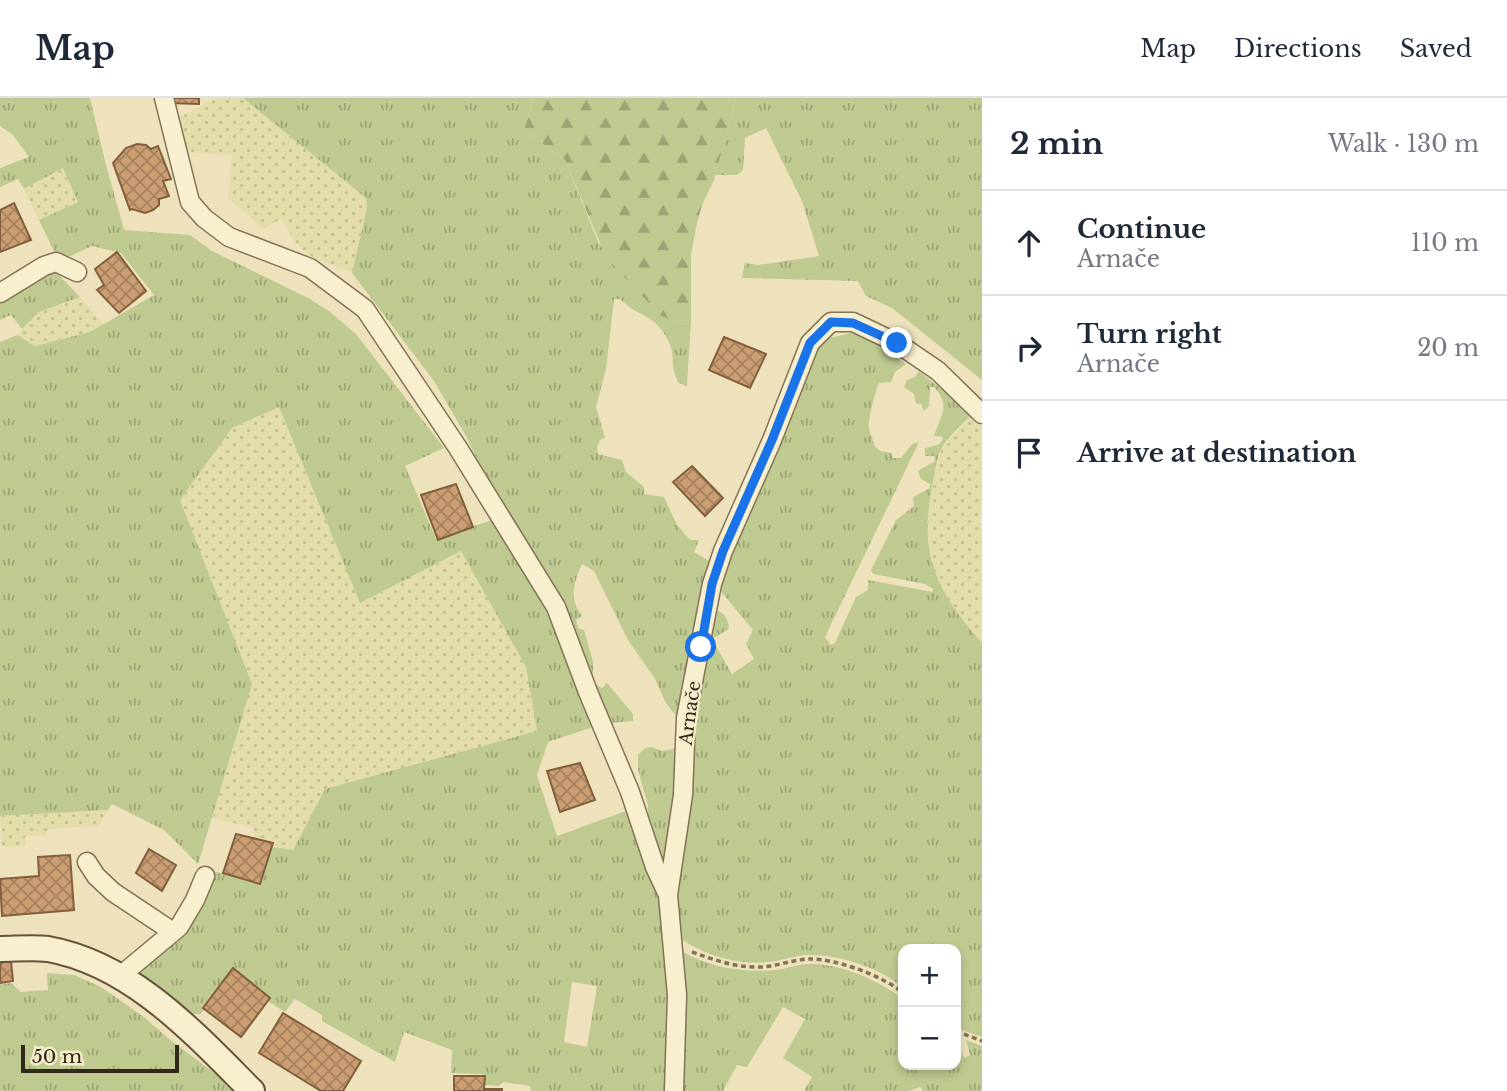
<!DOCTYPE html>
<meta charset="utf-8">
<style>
body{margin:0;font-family:"Libre Baskerville",serif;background:#f6f6f7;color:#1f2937}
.controls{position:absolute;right:21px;bottom:21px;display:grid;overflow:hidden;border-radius:14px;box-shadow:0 4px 10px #0003}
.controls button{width:63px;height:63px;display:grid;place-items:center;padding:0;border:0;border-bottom:2px solid #e0e1e3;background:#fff;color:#1f2937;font:35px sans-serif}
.scale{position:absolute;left:21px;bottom:18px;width:158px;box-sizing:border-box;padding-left:7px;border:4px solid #33291b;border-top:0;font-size:19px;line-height:24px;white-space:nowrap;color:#33291b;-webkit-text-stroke:5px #f5eccb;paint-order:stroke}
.stop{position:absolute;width:21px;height:21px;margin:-16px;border:5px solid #1a73e8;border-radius:50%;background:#fff}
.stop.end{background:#1a73e8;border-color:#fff;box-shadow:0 2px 7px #0008}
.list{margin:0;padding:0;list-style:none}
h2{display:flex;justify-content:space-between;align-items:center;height:91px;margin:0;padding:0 28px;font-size:30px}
h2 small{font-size:23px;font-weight:400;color:#747a83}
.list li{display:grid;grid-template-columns:46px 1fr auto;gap:21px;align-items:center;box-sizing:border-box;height:105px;padding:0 28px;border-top:2px solid #e0e1e3}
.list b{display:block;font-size:26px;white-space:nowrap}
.list p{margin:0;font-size:23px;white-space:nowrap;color:#747a83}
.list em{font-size:23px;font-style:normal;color:#747a83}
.icon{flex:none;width:38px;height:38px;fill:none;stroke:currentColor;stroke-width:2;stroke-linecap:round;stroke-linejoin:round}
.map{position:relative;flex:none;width:982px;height:993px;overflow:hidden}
header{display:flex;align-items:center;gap:42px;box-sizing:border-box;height:98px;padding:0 35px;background:#fff;border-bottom:2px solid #e0e1e3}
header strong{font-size:33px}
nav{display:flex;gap:38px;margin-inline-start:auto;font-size:24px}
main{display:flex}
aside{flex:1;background:#fff}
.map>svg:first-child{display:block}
</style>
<header>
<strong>Map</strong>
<nav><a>Map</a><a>Directions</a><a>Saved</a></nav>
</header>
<main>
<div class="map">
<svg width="982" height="993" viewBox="0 0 982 993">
<defs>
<pattern id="farmland-dots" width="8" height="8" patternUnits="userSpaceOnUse" patternTransform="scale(1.75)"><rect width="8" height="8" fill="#e3dea9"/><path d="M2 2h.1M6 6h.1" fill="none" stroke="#c3be91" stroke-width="1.8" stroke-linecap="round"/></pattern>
<pattern id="grass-tufts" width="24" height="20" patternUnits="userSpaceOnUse" patternTransform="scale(1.75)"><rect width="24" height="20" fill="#bfca91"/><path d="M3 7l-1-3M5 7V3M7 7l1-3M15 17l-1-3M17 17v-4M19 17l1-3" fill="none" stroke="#9ca476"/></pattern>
<pattern id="forest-firs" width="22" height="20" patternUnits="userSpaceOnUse" patternTransform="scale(1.75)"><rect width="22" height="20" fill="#bfca91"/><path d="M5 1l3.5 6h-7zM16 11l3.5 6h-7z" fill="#9ca476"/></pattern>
<pattern id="building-cross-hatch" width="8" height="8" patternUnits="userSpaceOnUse" patternTransform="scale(1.75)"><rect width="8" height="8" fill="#cb9e72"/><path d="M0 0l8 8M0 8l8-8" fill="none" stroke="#a5815d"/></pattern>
</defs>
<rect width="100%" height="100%" fill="#ede2bc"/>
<path fill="url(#farmland-dots)" d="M216,0h27l123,100 1,10 -15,65 -38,-15 -16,-12 -17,-27 -18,10 -35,-31 4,-42 -44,-4 -10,-34z
M63,70l15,34 -39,18 -15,-31z
M80,199l23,27 -13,8 -56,14 -17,-11 22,-23z
M279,309l81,196 101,-52 65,116 12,64 -213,58 -32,61 -20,-3 -20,-7 1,-12 -42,-10 2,-8 -34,-310 52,-72z
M972,316l10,12v81l-3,13 3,8v115l-30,-34 -15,-29 -8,-30 -1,-43 13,-57z
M108,712l-10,16 -50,3 -3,6 -20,1 1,10 -24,1 -2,-31z"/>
<path fill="url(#grass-tufts)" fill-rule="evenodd" d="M0,0h90l15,63 19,69 66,5 22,16 98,48 20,13 26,22 88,114 -39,18 31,73 59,-20 61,97 40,110 -48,16 -11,33 20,61 69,-25 38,104 7,50 -2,126h-138l-1,-5 -27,-4 -4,4 -15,-1 -1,-11 -32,-1 1,-23 -48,-18 -9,30 -73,-41v-6l-27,-16 -10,13 -57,-36 -27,38h-12l-44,-34 -6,-10 56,-58 18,-41 47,12 13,-36 20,3 32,-61 212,-58 -11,-64 -65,-116 -101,52 -81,-196 -47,21 -52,72 72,184 -54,180 -34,-34 -52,-26 -4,6 -108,6v-474l17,-7 18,11 55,-14 64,-37 -33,-42 -29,-7 -21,10 -15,-1 -17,-35 39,-18 -15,-34 -39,21 -6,-10 -18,8v-19l29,-11 -16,-22 -13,-9zM572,884l25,4 -10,61 -23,-5z
M243,0h291l-10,32 41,30 34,84 76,77 16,-1 -4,66 -8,-3c-10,-17 -3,-25 -10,-41 -15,-30 -29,-23 -49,-43h-6l-8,70 -10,38 9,31 -5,2 -3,7 1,7 24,6 4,12 18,15v7l20,3 13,28 13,15h9l-5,12 18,11 -32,158 -14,-18 -11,-24 -27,-39 -34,-69 -12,-7c-9,20 -13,34 0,52l-6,4 3,9 5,1 9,32v21l9,5 5,-5 26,31v7l-23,2 -63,-144 -30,-53 -29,-43 -22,-47 -32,-55 -82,-108 15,-65 -1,-10z
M736,0h246v282l-90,-72 -26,-12 -8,-15 -116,-3 3,-15 13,2 61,-9 -17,-55 -36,-73 -21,10 -2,32 -6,5h-22z
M52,170l28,29 -41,15 -17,17 -11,-14 -11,5v-16z
M851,235l17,6 38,25 -11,8 -4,10 -12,1c-4,10 -11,35 -10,46 1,6 4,9 5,16l6,6 11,2 2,5h8l11,-14 7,-2 -94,195 6,8 4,-2 21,-46 12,-7v-10l65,12v-3l-8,-5 -52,-10 -2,-4 25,-50 18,-14 -1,-9 17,-9v-4l-9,-5 -3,-8 17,-10 -1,-5h-9v-8l13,-3 4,-4 1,-4 -9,-1c7,-22 17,-30 0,-49h-4l-1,19 -5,5 -3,-7 -5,-1 -2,-9 -10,-7 3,-7 8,-3 4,-6 53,43c-10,11 -26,24 -32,37 -4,10 -5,25 -8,36 -14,70 6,105 50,156v394l-26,-9v-79h-53v39c-23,-21 -66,-34 -97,-33 -13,1 -25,6 -38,7 -28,4 -65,-7 -88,-24l-4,-23 10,-150 24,-156c13,2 18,7 19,20l-17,10 20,35 22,-15 -8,-15 7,-14 -38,-46 96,-234 14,-11z
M652,649l10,4 16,-3 -10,114 -10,1 -10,-42v-15l-10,-37v-14l7,-7z
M680,852c27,17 62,23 95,20 12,-1 24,-7 37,-6 32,1 66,16 91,35v66h53v-23l8,16 6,-3 -4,-15 16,6v45h-59l-3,-4 -11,4h-105l8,-14 -29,-19 22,-39 -22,-12 -36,60 -10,-2 -14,26h-43z
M47,875l27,2 27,12 43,30 24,21 70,53h-238v-107l11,-1 10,9 27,-2z"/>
<path fill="url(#forest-firs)" d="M534,0h202l-22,82 -12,25 -5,18 -6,32v65l-16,1 -14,-5 -55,-59 -41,-97 -41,-30z"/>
<path fill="url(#building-cross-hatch)" stroke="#835e3c" stroke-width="2" d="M167,0h32v6l-32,-1z
M137,46l9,1 5,4 7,-3 13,33 -8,2 6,15 -10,3v6l-6,5 -8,3 -13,-4 -2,1 -17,-47 13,-15z
M14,105l17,37 -31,12v-42z
M117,154l29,39 -27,22 -22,-23 7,-5 -9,-16z
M724,239l42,17 -16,34 -41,-18z
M692,368l31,32 -18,18 -32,-34z
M456,386l17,43 -35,13 -17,-45z
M580,665l15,37 -35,12 -13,-41z
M236,736l37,9 -13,41 -37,-11z
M149,751l27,16 -14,26 -26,-18z
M70,757l4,55 -72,6 -2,-37 39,-3 -1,-19z
M11,863l2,20 -13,2v-21z
M233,870l37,30 -29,39 -38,-29z
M283,915l78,48 -18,30h-22l-62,-38z
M454,978h31l-1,13h18v2h-48z"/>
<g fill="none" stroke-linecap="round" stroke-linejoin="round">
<defs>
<path id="street" d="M164,0l26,104 14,16 25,19 81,31 55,41 93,139 98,159 32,85 42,100 25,75 13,28 9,100 -3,96
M0,195l44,-27 12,-4 21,10
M87,764l9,14 17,16 60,40
M668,797l15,-100 3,-77 26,-134 11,-33 49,-111 38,-97 21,-21h22l44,21 41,28 44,43
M119,879l60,-50 16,-27 10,-24"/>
<path id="secondary" d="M0,851c15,0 33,-2 48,0 84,15 147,85 204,142"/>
</defs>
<use href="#street" stroke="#847256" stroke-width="21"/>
<use href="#secondary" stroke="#665339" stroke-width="28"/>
<path stroke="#847256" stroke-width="3.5" stroke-dasharray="5 3.5" stroke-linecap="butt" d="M692,854c20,7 41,15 63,15 18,1 35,-7 53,-8 26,-1 76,17 95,34
M956,933l26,10"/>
<use href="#street" stroke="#f8efcf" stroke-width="18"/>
<use href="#secondary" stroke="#f8efcf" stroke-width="24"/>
</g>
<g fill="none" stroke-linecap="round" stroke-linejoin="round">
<path stroke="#1a73e8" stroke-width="9" d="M701,549l11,-63 11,-33 49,-111 38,-97 21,-21 22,1 44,20"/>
</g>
<g text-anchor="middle" stroke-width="5" stroke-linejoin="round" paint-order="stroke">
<g font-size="18" fill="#33291b" stroke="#f5eccb">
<text transform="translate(690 615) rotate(-82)" y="6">Arnače</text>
</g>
</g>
</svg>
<div class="controls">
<button>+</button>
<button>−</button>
</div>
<div class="scale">50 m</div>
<div class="stop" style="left:701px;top:549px"></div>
<div class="stop end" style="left:897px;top:245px"></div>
</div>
<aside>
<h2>2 min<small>Walk · 130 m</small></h2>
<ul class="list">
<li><svg class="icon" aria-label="ahead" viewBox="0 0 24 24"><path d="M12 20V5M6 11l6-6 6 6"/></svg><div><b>Continue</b><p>Arnače</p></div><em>110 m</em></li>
<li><svg class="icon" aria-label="right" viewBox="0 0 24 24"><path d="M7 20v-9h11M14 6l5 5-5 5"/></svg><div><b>Turn right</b><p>Arnače</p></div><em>20 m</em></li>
<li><svg class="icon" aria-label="arrive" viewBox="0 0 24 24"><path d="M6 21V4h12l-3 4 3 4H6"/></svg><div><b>Arrive at destination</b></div></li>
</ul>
</aside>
</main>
